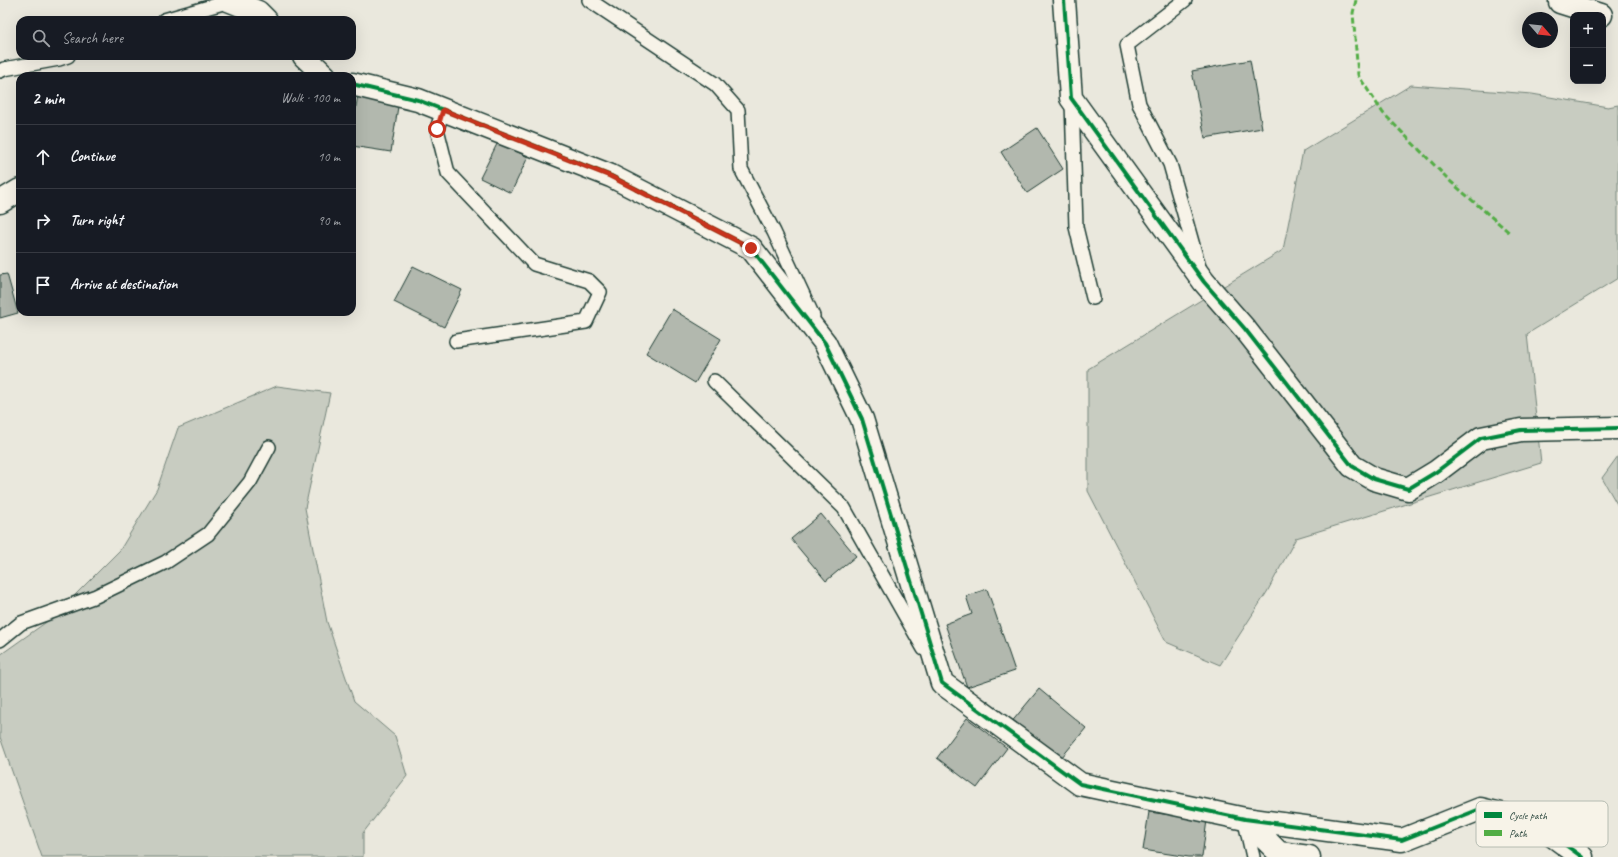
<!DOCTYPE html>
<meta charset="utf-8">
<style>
body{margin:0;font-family:Caveat,sans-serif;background:#242831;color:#f1f3f6}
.controls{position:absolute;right:12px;top:12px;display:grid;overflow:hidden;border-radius:8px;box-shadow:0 4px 16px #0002}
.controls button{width:36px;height:36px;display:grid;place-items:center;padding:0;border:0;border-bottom:1px solid #363941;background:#171b24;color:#f1f3f6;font:20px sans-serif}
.compass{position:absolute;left:1522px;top:12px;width:36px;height:36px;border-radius:50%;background:#171b24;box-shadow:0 4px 16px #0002;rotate:118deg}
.stop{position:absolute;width:12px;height:12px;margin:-9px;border:3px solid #c8321e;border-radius:50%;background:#fff}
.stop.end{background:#c8321e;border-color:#fff;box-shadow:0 1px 4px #0008}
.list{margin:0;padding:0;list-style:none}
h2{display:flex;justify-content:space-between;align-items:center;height:52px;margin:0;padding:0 16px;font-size:17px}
h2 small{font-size:13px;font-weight:400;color:#9ea1a6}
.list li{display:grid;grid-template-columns:26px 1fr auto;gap:12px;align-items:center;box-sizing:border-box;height:64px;padding:0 16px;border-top:1px solid #363941}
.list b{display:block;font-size:15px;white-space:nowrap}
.list em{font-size:13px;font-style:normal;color:#9ea1a6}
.icon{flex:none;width:22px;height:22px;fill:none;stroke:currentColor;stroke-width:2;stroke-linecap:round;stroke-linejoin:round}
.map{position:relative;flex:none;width:1618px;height:857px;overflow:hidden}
.search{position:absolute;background:#171b24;box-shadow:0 4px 16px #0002;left:16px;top:16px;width:340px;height:44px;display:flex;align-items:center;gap:10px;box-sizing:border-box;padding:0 14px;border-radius:12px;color:#9ea1a6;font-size:15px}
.panel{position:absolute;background:#171b24;box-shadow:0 4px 16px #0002;left:16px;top:72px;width:340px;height:244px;border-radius:12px}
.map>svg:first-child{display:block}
</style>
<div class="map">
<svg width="1618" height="857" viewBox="0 0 1618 857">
<rect width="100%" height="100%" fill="#eae8dd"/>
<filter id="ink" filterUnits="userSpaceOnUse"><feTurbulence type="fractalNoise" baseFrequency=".025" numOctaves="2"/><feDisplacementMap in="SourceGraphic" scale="8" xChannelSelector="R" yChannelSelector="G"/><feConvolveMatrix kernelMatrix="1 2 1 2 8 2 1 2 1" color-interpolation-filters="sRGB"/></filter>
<g filter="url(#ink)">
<path fill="#c8ccc1" stroke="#74847a" d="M1411,85l121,9 76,13 10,-2v173l-91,56 14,129 -245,75 -29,54 -47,73 -54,-23 -78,-151v-122l195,-119 20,-99z
M277,386l53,7 -25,115 22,114 27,79 41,35 12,40 -44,57v24h-321l-42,-120v-82l52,-37 68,-68 37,-61 21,-61z
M1618,456v50l-16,-28z"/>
<path fill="#b2b8ae" stroke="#1f3d34" d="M1250,60l12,68 -57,10 -13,-67z
M358,94l41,6 -8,52 -39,-6v-13z
M1037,128l26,41 -36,24 -26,-41z
M498,142l30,15 -17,36 -31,-15z
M413,266l49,24 -18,37 -50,-25z
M7,274l11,39 -18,5v-43z
M672,309l49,30 -26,44 -49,-30z
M821,514l35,42 -30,25 -35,-42z
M987,589l28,82 -48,16 -22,-63 27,-10 -6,-18z
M1039,689l47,39 -29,35 -47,-39z
M967,718l40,30 -30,40 -40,-30z
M1149,812l58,8 -5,37h-13l-46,-7z"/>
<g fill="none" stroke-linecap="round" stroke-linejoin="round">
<defs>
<path id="lane" d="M589,0l126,84 23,26 3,59 33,63 39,84
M1185,0l-58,45 12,59 31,60 29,103
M164,20l66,-19
M0,71l4,-2 55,-10 9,-3
M1072,102l4,125 17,71
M443,110l-6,19 11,44 86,91 55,17 11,11 -14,30 -130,19
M714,381l130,127 80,141
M0,640l21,-17 75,-27 70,-34 42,-28 42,-52 19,-35
M1245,822l8,35"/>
<path id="street" d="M228,0l30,12 8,8
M1064,0l7,98 133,184 41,47 107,137 22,13 34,10 28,-17 45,-34 40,-8 97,-2
M1560,2l41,13
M304,56l21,20
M352,84l66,16 193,76 140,72 74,95 37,76 80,264 138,101 165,35 157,21 78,-31 54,13 48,35
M0,202l20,-12
M1245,819l34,34 30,4"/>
</defs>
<use href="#lane" stroke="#1f3d34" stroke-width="16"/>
<use href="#street" stroke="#1f3d34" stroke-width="25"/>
<use href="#lane" stroke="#f7f3e8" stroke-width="13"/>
<use href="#street" stroke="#f7f3e8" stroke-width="22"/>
<path stroke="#52ad45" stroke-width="3" stroke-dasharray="6 3" stroke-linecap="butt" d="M1356,0l-3,13 5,62 25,38 68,69 59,51"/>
<defs>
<path id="cycleway" d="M1064,0l7,98 133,184 41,47 107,137 22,13 34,10 28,-17 45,-34 40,-8 97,-2
M352,84l66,16 193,76 140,72 74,95 37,76 80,264 138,101 165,35 157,21 78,-31 54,13 48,35"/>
</defs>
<use href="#cycleway" stroke="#f7f3e8" stroke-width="6"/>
<use href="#cycleway" stroke="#00873e" stroke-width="4"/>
</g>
</g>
<g fill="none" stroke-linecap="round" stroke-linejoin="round" filter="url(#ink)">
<path stroke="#c8321e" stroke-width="5" d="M437,129l6,-19 167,66 141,72"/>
</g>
<rect x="1476" y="801" width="132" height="46" rx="6" fill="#f7f3e8" stroke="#b6bcb2" stroke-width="1"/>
<rect x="1484" y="812" width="18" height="6" fill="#00873e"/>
<rect x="1484" y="830" width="18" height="6" fill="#52ad45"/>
<g font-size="11" fill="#1f3d34">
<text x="1509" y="819">Cycle path</text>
<text x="1509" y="837">Path</text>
</g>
</svg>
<div class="controls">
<button>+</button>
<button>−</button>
</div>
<svg class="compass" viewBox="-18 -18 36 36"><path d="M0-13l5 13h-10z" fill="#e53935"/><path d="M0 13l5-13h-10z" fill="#9ea1a6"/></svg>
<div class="stop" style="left:437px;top:129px"></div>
<div class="stop end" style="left:751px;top:248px"></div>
<div class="search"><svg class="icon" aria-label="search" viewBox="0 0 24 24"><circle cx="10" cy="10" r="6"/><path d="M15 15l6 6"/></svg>Search here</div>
<section class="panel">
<h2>2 min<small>Walk · 100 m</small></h2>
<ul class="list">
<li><svg class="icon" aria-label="ahead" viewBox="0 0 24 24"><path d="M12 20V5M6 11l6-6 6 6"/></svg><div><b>Continue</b></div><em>10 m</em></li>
<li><svg class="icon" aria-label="right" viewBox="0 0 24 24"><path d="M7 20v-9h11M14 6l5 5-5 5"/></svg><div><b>Turn right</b></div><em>90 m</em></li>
<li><svg class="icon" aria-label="arrive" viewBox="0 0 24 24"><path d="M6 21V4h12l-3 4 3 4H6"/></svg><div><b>Arrive at destination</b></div></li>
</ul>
</section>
</div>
